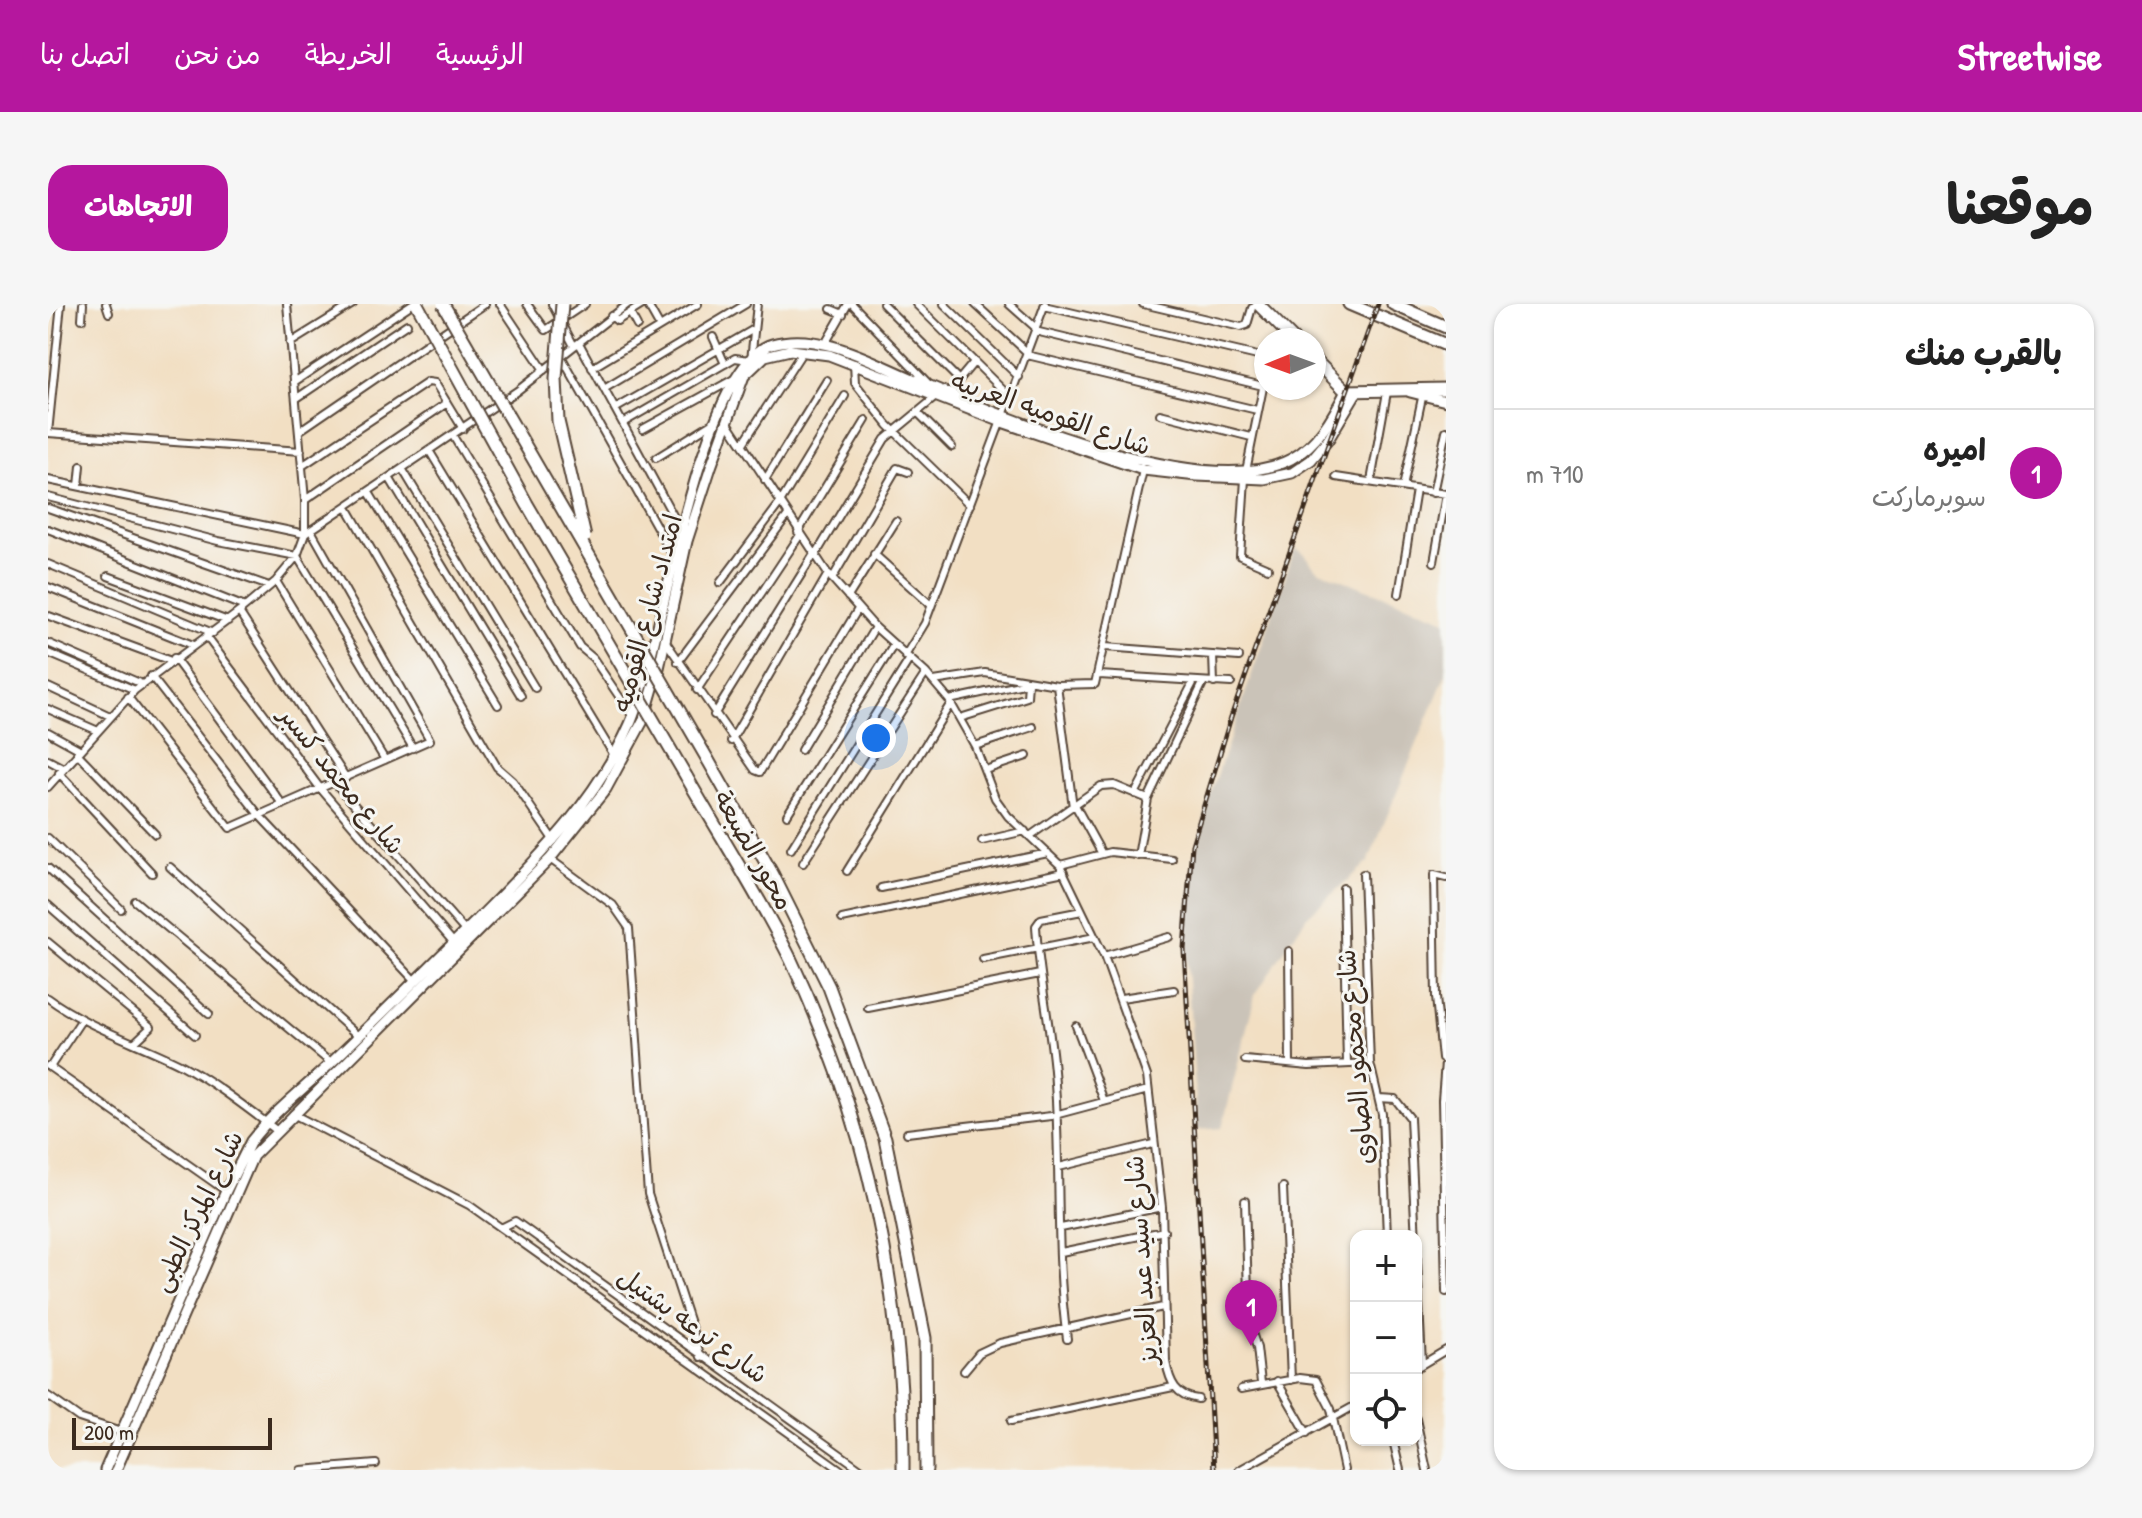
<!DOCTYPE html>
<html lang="ar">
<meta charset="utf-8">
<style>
body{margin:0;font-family:"Patrick Hand","Playpen Sans Arabic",sans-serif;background:#f6f6f6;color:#222;direction:rtl}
.controls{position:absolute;right:24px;bottom:24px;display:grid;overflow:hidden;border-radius:16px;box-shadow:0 2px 6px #0004}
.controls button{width:72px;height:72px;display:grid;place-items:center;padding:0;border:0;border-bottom:2px solid #e0e0e0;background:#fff;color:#222;font:40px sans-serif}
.compass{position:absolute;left:1206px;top:24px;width:72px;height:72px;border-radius:50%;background:#fff;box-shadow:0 2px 6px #0004;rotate:269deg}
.scale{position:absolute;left:24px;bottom:20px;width:200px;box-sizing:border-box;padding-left:8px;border:4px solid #3b2a1e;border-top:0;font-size:22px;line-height:28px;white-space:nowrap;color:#3b2a1e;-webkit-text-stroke:6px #f6f6f2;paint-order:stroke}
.you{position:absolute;left:828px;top:434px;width:28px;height:28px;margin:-20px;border:6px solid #fff;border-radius:50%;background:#1a73e8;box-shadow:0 0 0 12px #1a73e833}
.badge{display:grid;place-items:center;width:52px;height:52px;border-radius:50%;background:#b5179e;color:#fff;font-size:26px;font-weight:700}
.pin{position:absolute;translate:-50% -66px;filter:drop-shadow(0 2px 4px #0008)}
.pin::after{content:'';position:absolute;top:42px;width:28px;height:24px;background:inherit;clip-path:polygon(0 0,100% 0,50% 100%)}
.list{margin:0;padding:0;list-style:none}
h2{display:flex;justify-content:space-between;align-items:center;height:104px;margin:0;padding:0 32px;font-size:34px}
h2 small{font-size:26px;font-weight:400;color:#767676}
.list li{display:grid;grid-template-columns:52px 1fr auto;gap:24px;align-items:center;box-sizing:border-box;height:128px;padding:0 32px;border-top:2px solid #e0e0e0}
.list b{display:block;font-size:30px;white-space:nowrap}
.list p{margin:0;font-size:26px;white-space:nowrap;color:#767676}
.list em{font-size:26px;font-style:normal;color:#767676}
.icon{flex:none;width:44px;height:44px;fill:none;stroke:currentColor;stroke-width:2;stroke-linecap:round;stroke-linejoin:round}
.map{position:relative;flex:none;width:1398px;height:1166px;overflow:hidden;direction:ltr;border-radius:24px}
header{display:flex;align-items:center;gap:48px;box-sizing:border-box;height:112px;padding:0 40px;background:#b5179e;color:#fff}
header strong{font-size:38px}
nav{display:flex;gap:44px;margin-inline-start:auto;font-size:28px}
.intro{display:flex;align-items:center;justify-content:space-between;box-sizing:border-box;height:192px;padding:0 48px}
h1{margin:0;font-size:56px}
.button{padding:20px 36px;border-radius:24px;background:#b5179e;color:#fff;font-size:28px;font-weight:700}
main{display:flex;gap:48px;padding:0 48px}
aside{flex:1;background:#fff;border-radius:24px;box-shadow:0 2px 6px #0004}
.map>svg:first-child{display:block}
</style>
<header>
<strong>Streetwise</strong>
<nav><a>الرئيسية</a><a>الخريطة</a><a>من نحن</a><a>اتصل بنا</a></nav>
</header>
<div class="intro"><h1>موقعنا</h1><a class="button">الاتجاهات</a></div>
<main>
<aside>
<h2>بالقرب منك<small></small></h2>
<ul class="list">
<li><span class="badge">1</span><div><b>اميره</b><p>سوبرماركت</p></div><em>710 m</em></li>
</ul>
</aside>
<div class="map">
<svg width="1398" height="1166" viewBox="0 0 1398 1166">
<rect width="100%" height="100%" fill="#f6f6f2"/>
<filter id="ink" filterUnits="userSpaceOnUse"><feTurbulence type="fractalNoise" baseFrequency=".0125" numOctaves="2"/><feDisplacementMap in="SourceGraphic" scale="16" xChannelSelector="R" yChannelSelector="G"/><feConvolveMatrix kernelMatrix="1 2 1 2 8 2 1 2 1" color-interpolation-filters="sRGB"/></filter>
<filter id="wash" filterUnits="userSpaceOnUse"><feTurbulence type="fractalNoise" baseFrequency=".006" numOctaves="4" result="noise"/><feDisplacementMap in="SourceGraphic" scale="32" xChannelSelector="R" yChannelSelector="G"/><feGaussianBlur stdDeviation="1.8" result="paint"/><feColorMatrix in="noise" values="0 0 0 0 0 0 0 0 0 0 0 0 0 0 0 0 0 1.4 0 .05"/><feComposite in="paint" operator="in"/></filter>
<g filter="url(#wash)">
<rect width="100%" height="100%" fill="#f2dfc3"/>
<path fill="#cac3b8" d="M1247,244l7,4 15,18 129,50v54l-78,188 -61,54 -52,79 -33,133 -24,2 -12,-179v-38l11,-67 11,-44z"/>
</g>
<g filter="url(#ink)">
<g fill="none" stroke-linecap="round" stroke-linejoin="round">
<defs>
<path id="street" d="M58,0l3,9
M452,0l44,66
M479,0l19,26 39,-26
M504,0l22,42
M599,0l13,23
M804,0l75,78
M835,0l76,76 -9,15
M868,0l95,94
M896,0l75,73
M927,0l53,49
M961,0l27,24
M1095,0l98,23 6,-2 5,-17
M996,2l222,52
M783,5l12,5
M582,9l7,13
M563,12l6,5 27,-17
M34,15l1,-15
M987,27l228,55
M665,33l12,27
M242,39l63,-39
M531,39l102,187
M777,40l23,-40
M979,51l230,55
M513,52l112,200
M703,56l6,-56
M806,59l1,20 33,42 82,80
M544,64l106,-64
M911,76l15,-18
M246,78l118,-78
M556,85l142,-85
M249,94l110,-74
M567,105l139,-80
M870,109l34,34
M1112,110l91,23
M679,117l101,153 47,53 51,46 23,27 26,46 20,52 13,18 52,49 44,91 43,120 15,131 4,155c4,21 10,34 32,37
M575,119l112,-65 14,2
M595,125l91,-50
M251,127l186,-127
M0,129l253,18
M0,129l13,-129
M405,132l127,211 13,11 40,59
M696,138l59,-91
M382,148l185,305
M608,154l58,-36
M254,162l126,-84 7,1 28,46
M355,166l132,218
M1198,167l20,-98
M1288,173l110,17
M342,175l131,217
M1197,175l-5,77 28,12
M0,176l257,54 212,-143 111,-87
M717,176l62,-100
M1323,177l16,-89
M31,182l2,-20
M1355,183l20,-94
M1385,189l13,-62
M322,190l128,211
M0,193l170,44 79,15 116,192
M257,196l142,-97
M0,204l221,78
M300,205l149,258 16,14 41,60
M0,225l197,78
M750,228l68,-112
M826,250l57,51
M767,252l70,-117 52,-43
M1386,258l12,-68
M0,260l165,69
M60,272l120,45
M784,275l65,-111 11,4
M228,277l109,179
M672,279l60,-80 65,-107
M0,283l145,58
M1351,290l17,-104
M800,293l48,-76
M191,308l107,166
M1,312l122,45
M158,332l114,152 134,155
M616,335l91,131 5,2 98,-163
M0,339l94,41
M1057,343l134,10
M0,349l87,37
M1165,351l1,28
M857,352l20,-33 120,-319
M126,354l109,147
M630,358l110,-147
M1051,371l132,8
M103,372l108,139 156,166
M886,377l51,-8 72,12 38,-1 48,-214
M1009,381l16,122
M0,383l62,29
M649,386l103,-155
M80,393l102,131 200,-88 -118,-208
M901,396l79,-17 -1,14 -67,21
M0,405l48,21
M666,411l100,-161
M0,428l31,17
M683,437l97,-167
M927,442l58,-19
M753,446l74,-123
M29,449l78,81
M0,456l15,8
M937,466l42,-14
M11,469l93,100
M287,479l130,148
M0,483l87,-97 104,-78 37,-31 21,-25 8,-22v-34l-18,-196
M1087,490l58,-111
M1027,501l27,49
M739,511l106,-169
M982,532l71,-50 13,-1 34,14
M0,534l73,71
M934,537l43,-10
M743,545l118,-189
M1090,552l10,-57 55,-116
M502,555l63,46 16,23 19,266 53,163
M755,559l123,-190
M1012,561l50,-13 62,7
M122,563l188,169
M0,564l161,146
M799,567l104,-168
M1315,570l7,189 12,51 5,122
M833,584l167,-35
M1295,584l4,176
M87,597l196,162
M0,601l147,130
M794,615l222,-47
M0,638l103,85 -17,16
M1241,647l1,112
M1056,652l65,-19
M935,655l112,-22
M0,694c39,29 88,44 132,66 35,19 64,42 96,66
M1073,694l53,-8
M820,704l172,-34
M1028,722l28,75
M1398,746l-4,50 4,192
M1394,755l-6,-62 -2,-122 12,3
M1197,756l64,6 61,-3
M0,762l178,125
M2,763l32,-48
M1331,794l16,1 15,19 12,246
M245,810l176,91 372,265
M859,829l144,-17 97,-26
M1011,863l94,-23
M1235,883l8,193
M1197,897l4,122 8,25 4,35
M453,924l14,-7 347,249
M1013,924l101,-21
M1013,948l103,-21
M1019,1035c-12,-84 -6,-171 -12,-255 -3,-53 -16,-105 -19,-158l5,-7 41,-8
M1368,1064l30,-18
M916,1067l15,-18 21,-10 163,-36
M1229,1077l30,52
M1193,1085l59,-11 16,2 15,29 13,61
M0,1092l31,22 42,14
M1368,1115l11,51
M963,1117l162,-34
M1345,1136l7,30
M253,1166l75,-6
M1191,1166l117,-65"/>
<path id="secondary" d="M1362,88l36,9
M57,1166l121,-279 25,-50c23,-30 54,-53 81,-79 49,-47 97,-95 145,-142 60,-61 118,-117 153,-196 32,-72 68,-358 142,-380 48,-14 102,19 146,37 84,35 289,123 373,78 26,-14 42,-42 55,-68
M68,1166l137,-314 297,-297 56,-70 38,-70 15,-51 28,-127 24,-74 33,-91 21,-20 25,-6 39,5 173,67 141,48 54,6 67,3 28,-6 19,-13 17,-20 28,-47"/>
<path id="highway" d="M1210,0l36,36
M1301,0l97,41
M1345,0l53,23
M1266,55l32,32 100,-2
M660,456l65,115 56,112 56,151 40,200 1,132
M638,472c35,61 74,121 105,184 76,160 113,333 112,510"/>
</defs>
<use href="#street" stroke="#564537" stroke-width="10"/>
<use href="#secondary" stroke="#564537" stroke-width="13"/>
<use href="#highway" stroke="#564537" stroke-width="15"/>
<use href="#street" stroke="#fff" stroke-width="6"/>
<use href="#secondary" stroke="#fff" stroke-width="9"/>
<use href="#highway" stroke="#fff" stroke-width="11"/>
<defs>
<path id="rail" d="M1166,1166l-30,-521 8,-104 39,-128 147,-413"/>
</defs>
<use href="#rail" stroke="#3b2a1e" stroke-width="5"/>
<use href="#rail" stroke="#f6f6f2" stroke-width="2" stroke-dasharray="6" stroke-linecap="butt"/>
<defs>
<path id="highway-bridge" d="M369,0l110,200 159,272
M395,0l265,456
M514,0l-6,75 2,42 27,116"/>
</defs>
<use href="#highway-bridge" stroke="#564537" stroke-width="15" stroke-linecap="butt"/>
<use href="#highway-bridge" stroke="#fff" stroke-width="11"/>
</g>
</g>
<g text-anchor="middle" stroke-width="6" stroke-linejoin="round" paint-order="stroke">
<g font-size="26" fill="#3b2a1e" stroke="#f6f6f2">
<text transform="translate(1003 109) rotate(19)" y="9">شارع القوميه العربيه</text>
<text transform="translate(599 309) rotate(-75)" y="9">امتداد شارع القوميه</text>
<text transform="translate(294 476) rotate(51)" y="9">شارع محمد كسبر</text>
<text transform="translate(706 546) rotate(60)" y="9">محور الضبعة</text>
<text transform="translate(1307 753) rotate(-95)" y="9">شارع محمود الصاوى</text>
<text transform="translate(149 907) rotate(-64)" y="9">شارع المركز الطبى</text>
<text transform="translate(1093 956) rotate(-94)" y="9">شارع سيد عبد العزيز</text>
<text transform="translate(645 1021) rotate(36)" y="9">شارع ترعه بشتيل</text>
</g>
</g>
</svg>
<div class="controls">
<button>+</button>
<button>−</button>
<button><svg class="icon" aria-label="locate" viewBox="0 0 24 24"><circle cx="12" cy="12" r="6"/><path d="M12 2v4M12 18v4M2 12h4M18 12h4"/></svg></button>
</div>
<svg class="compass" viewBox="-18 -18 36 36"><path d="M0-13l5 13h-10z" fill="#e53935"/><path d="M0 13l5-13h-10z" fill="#767676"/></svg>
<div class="scale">200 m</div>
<div class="you"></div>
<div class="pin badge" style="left:1203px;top:1042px">1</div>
</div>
</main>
